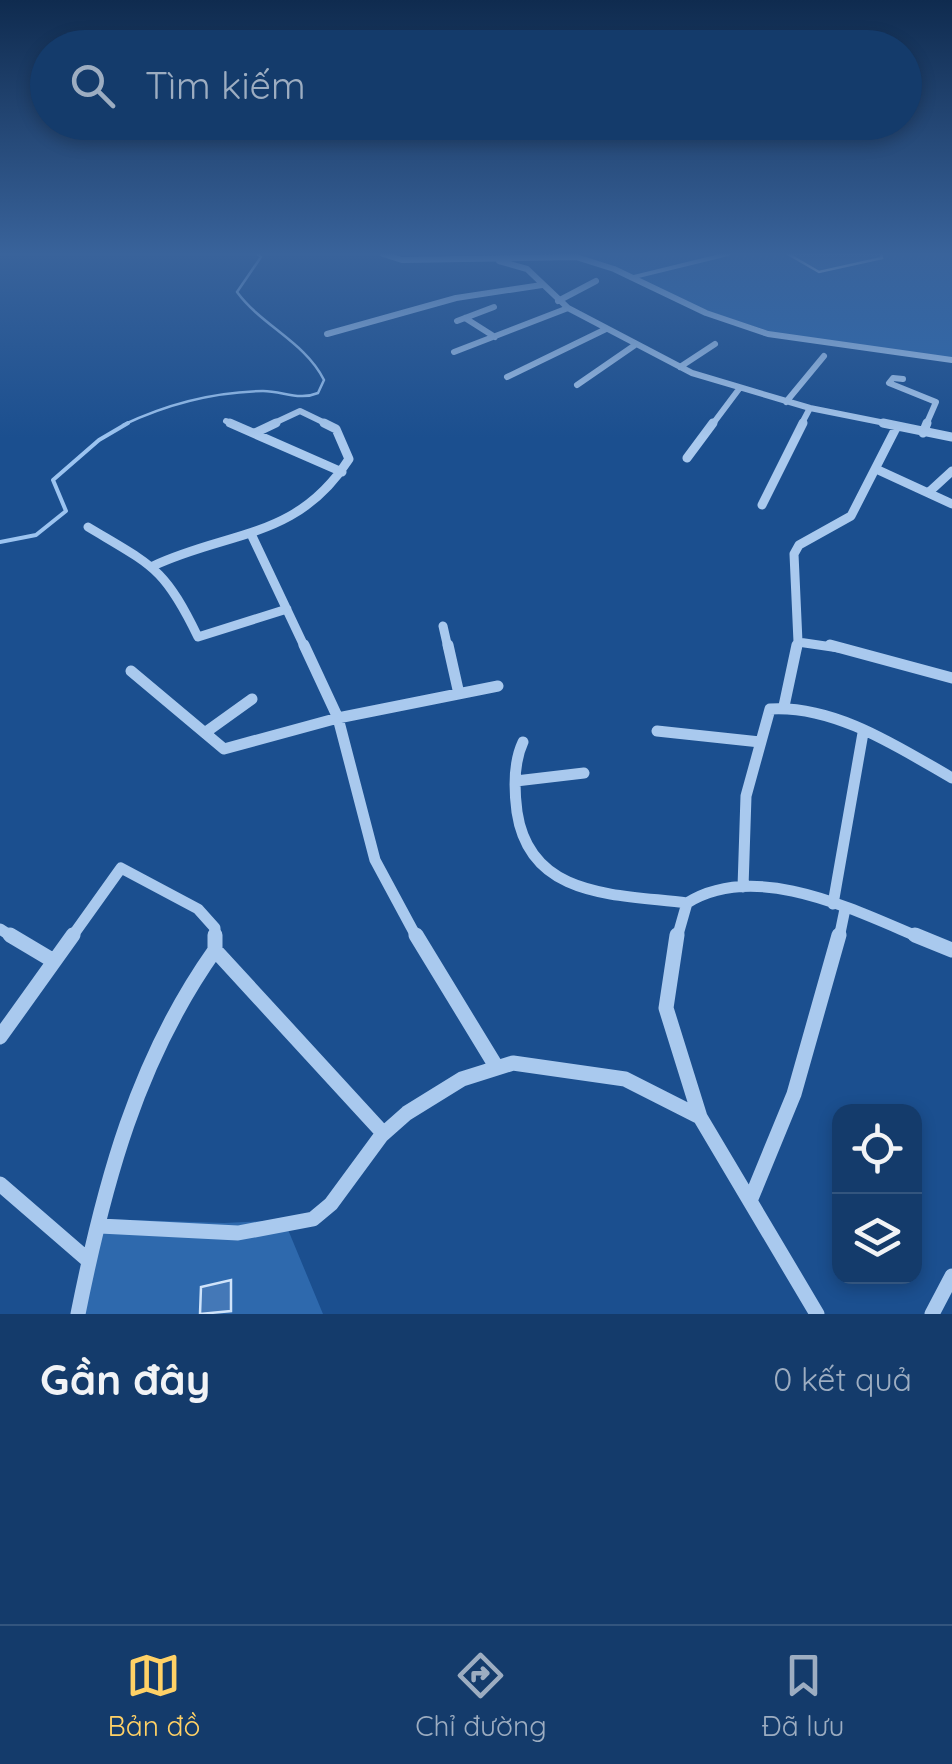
<!DOCTYPE html>
<html lang="vi">
<meta charset="utf-8">
<style>
body{margin:0;font-family:Quicksand,sans-serif;background:#214673;color:#f1f3f6}
.controls{position:absolute;right:30px;bottom:30px;display:grid;overflow:hidden;border-radius:20px;box-shadow:0 5px 15px #0003}
.controls button{width:90px;height:90px;display:grid;place-items:center;padding:0;border:0;border-bottom:2px solid #33557e;background:#143b6b;color:#f1f3f6;font:50px sans-serif}
.list{margin:0;padding:0;list-style:none}
h2{display:flex;justify-content:space-between;align-items:center;height:130px;margin:0;padding:0 40px;font-size:42px}
h2 small{font-size:32px;font-weight:400;color:#9dadc1}
.icon{flex:none;width:55px;height:55px;fill:none;stroke:currentColor;stroke-width:2;stroke-linecap:round;stroke-linejoin:round}
.map{position:relative;flex:none;width:952px;height:1314px;overflow:hidden}
.search{position:absolute;background:#143b6b;box-shadow:0 5px 15px #0003;left:30px;right:30px;top:30px;height:110px;display:flex;align-items:center;gap:25px;box-sizing:border-box;padding:0 35px;border-radius:55px;color:#9dadc1;font-size:38px}
.sheet{height:310px;background:#143b6b}
nav{display:flex;justify-content:space-around;align-items:center;box-sizing:border-box;height:140px;border-top:2px solid #33557e;background:#143b6b;font-size:28px;color:#9dadc1}
nav a{display:grid;justify-items:center;gap:5px}
nav .on{color:#ffd166}
.map>svg:first-child{display:block}
</style>
<div class="map">
<svg width="952" height="1314" viewBox="0 0 952 1314">
<rect width="100%" height="100%" fill="#1b4f8f"/>
<path fill="#2e69ad" d="M448,254h504v104l-162,-20 -83,-27 -119,-52 -140,-1z
M103,1219l121,4 60,-3 39,94h-243z"/>
<g fill="none" stroke-linecap="round" stroke-linejoin="round">
<path stroke="#9cc4f0" stroke-width="2.5" d="M123,425c44,-21 90,-33 140,-34 20,0 36,10 55,2l6,-13c-19,-38 -62,-54 -87,-88l24,-35 -4,-3"/>
<path stroke="#9cc4f0" stroke-width="4" d="M0,542l36,-7 30,-24 -13,-31 46,-40 29,-17"/>
</g>
<path fill="#4478b7" stroke="#cfe3fa" stroke-width="2.5" d="M788,254h93l1,4 -63,14z
M231,1280v31l-31,3 1,-27z"/>
<g fill="none" stroke-linecap="round" stroke-linejoin="round">
<path stroke="#a9c9ee" stroke-width="4" d="M634,277l94,-23"/>
<path stroke="#a9c9ee" stroke-width="6" d="M383,254l19,6 174,-3 38,12 92,44 62,21 184,26
M499,261l28,8 41,39 124,65 118,35 85,17
M558,301l38,-20
M465,318l30,19
M457,321l37,-14
M327,334l129,-36 86,-13
M454,352l114,-44
M680,367l35,-23
M507,377l99,-48
M903,379l-10,-1 -4,5 47,19 -10,23
M577,385l58,-40
M786,402l38,-46
M226,421l10,4
M270,425l30,-14 29,14
M712,425l27,-36
M801,425l9,-17"/>
<path stroke="#a9c9ee" stroke-width="9" d="M230,423l112,49
M883,423l69,14
M255,433l21,-10
M923,433l4,-10
M687,458l26,-35
M876,469l76,35
M928,493l24,-22
M762,505l41,-82
M88,527c65,39 76,40 110,110l89,-28
M252,536l53,112
M153,566c77,-36 144,-26 196,-107l-13,-30 -12,-6
M443,626l5,22
M798,642l-4,-88 5,-9 52,-29 45,-88
M797,648l1,-6 41,6"/>
<path stroke="#a9c9ee" stroke-width="11" d="M304,645l34,73 37,142 42,78
M448,645l11,49
M830,645l122,33
M131,671l93,78 114,-31 160,-32
M784,706l13,-61
M657,731l103,11
M206,732l46,-33
M523,742c-10,21 -9,47 -6,70 13,87 100,82 170,91
M516,781l68,-8
M743,887l3,-91 24,-87c65,-4 128,38 182,69
M833,904l30,-171
M0,929l14,9
M71,938l50,-70 77,41 17,19v10
M677,938l10,-35c69,-43 167,7 234,35
M839,938l6,-29"/>
<path stroke="#a9c9ee" stroke-width="15" d="M10,935l42,25
M416,935l78,128
M677,935l-11,73 34,109
M915,935l37,15
M215,950l168,183
M0,1037l73,-102
M0,1184l89,77
M750,1201l44,-107 45,-159
M100,1226l138,7 75,-14 18,-15 50,-68 26,-23 55,-34 51,-16 112,16 75,38 117,197
M78,1314c26,-130 59,-254 137,-364v-15
M932,1314l20,-38"/>
</g>
<linearGradient id="sky" x2="0" y2="1"><stop stop-color="#0f2b4f"/><stop offset="0.58" stop-color="#39639b"/><stop offset="1" stop-color="#39639b" stop-opacity="0"/></linearGradient>
<rect width="952" height="438" fill="url(#sky)"/>
</svg>
<div class="controls">
<button><svg class="icon" aria-label="locate" viewBox="0 0 24 24"><circle cx="12" cy="12" r="6"/><path d="M12 2v4M12 18v4M2 12h4M18 12h4"/></svg></button>
<button><svg class="icon" aria-label="layers" viewBox="0 0 24 24"><path d="M12 4l9 5-9 5-9-5zM3 14l9 5 9-5"/></svg></button>
</div>
<div class="search"><svg class="icon" aria-label="search" viewBox="0 0 24 24"><circle cx="10" cy="10" r="6"/><path d="M15 15l6 6"/></svg>Tìm kiếm</div>
</div>
<section class="sheet">
<h2>Gần đây<small>0 kết quả</small></h2>
<ul class="list">
</ul>
</section>
<nav>
<a class="on"><svg class="icon" aria-label="map" viewBox="0 0 24 24"><path d="M3 6l6-2 6 2 6-2v14l-6 2-6-2-6 2zM9 4v14M15 6v14"/></svg>Bản đồ</a>
<a><svg class="icon" aria-label="directions" viewBox="0 0 24 24"><path d="M12 3l9 9-9 9-9-9zM9 14v-3h6M13 9l2 2-2 2"/></svg>Chỉ đường</a>
<a><svg class="icon" aria-label="saved" viewBox="0 0 24 24"><path d="M7 4h10v16l-5-4-5 4z"/></svg>Đã lưu</a>
</nav>
